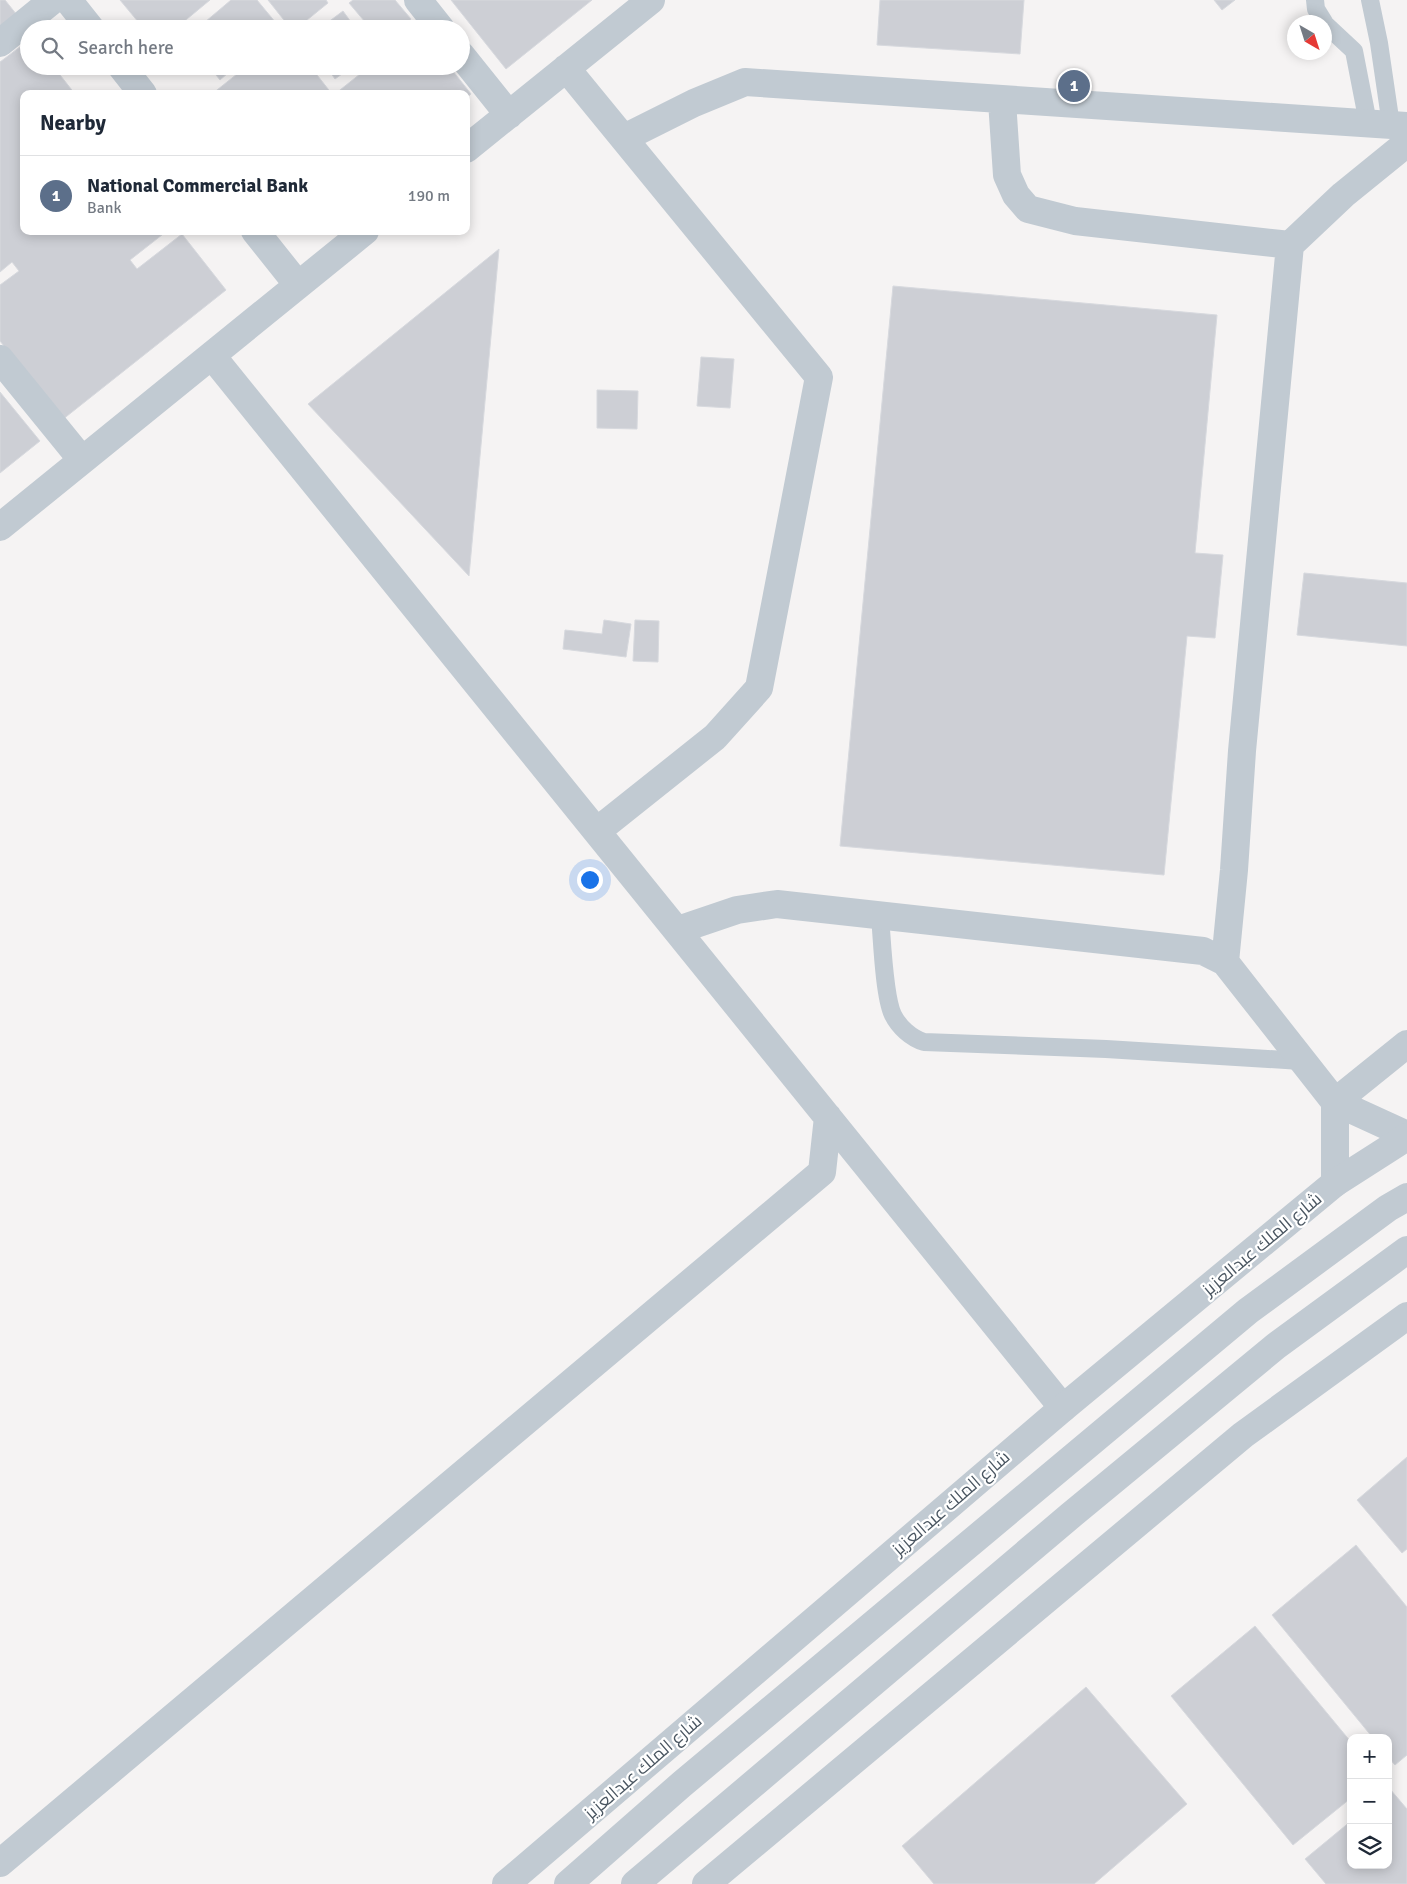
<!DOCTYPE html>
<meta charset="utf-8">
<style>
body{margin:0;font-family:Signika,Cairo,sans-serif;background:#f2f2f3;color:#1f2937}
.controls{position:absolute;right:15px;bottom:15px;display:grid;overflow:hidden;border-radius:10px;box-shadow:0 2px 12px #0003}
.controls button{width:45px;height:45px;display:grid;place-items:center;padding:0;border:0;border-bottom:1px solid #e0e1e3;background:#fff;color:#1f2937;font:25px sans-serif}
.compass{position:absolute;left:1287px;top:15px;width:45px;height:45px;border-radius:50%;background:#fff;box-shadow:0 2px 12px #0003;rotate:141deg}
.you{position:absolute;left:589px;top:879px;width:18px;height:18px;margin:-12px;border:4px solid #fff;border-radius:50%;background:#1a73e8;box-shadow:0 0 0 8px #1a73e833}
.badge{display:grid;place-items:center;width:32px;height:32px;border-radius:50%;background:#1a73e8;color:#fff;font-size:16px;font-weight:700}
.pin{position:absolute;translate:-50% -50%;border:2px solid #fff;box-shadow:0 1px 5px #0006}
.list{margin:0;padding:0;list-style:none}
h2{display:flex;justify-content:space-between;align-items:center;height:65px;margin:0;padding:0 20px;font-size:21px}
h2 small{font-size:16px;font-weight:400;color:#747a83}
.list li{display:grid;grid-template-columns:32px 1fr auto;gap:15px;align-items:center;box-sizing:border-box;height:80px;padding:0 20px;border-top:1px solid #e0e1e3}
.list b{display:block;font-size:19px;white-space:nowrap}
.list p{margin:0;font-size:16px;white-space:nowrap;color:#747a83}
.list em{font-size:16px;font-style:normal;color:#747a83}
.icon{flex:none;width:28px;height:28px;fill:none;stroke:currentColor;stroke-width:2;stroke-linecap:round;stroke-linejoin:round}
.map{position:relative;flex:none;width:1407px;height:1884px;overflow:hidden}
.search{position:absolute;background:#fff;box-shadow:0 2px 12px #0003;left:20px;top:20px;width:450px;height:55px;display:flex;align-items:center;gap:12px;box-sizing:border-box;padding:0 18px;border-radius:28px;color:#747a83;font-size:19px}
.panel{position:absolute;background:#fff;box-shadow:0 2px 12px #0003;left:20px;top:90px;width:450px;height:145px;border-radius:10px}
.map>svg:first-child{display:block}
</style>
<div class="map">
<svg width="1407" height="1884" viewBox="0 0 1407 1884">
<rect width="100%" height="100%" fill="#f5f3f3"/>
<path fill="#cdcfd5" stroke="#d7d9de" d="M0,0h5l12,15 -17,14z
M120,0h90l-35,29h-31z
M231,0h26l24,29h-71l-5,-7z
M268,0h58l2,3 -32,26h-5z
M353,0h42l16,19 -11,10h-29l-22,-26z
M451,0h141l-86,69z
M880,0h144l-4,54 -143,-9z
M1214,0h21l-13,10z
M343,11l13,18h-37z
M29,40v26h24l22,28h-51v137h143l-37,29 7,9 45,-35 44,56 -164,130 -62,-79v-56l19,-14 -7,-9 -12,10v-210z
M209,66h27l-16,14z
M247,66h63l22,28h-120z
M326,66h27l-18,13z
M370,66h79l22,28 -5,4v-4h-131z
M499,249l-30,327 -161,-172z
M893,286l324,29 -22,238 28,2 -8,83 -28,-2 -23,239 -324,-29z
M701,357l33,2 -4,49 -33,-2z
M597,390l41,1 -1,38 -40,-1z
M0,392l40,49 -40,32z
M1304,573l103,10v63l-110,-11z
M604,620l27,4 -5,33 -63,-8 2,-19 37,4z
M635,620l24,1 -1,41 -25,-1z
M1407,1457v92l-5,4 -45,-53z
M1356,1545l51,62v148l-12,10 -7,-8v-19h-15l-101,-123z
M1255,1626l96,116v56l-58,47 -122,-149z
M1086,1687l101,117 -93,80h-160l-32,-38z
M1390,1789l17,20v75h-81l-21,-25 46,-38v44h37v-75z"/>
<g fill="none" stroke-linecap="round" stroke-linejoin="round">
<path stroke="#c1cad2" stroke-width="18" d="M1315,0l1,9 8,13
M1370,0l9,43 12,82
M1324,23l30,28 14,72
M880,916c2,22 4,81 13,99 6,12 18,23 31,27l182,7 195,12"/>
<path stroke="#c1cad2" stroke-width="28" d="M68,0l23,29
M418,0l23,29
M0,43l53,-43
M461,55l48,60
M121,66l22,28
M566,68l253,309 -60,311 -44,49 -118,94
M1002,101l5,74 9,20 12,14 47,12 215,24
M624,138l70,-35 51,-21 662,44
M1407,143l-64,52 -53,50 -48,506 -8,119 -9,92 110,140 72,33
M466,149l185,-149
M255,231l43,54
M212,356l851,1052
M0,359l82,101
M0,527l365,-296
M678,930l59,-20 40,-6 426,47 22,11
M1335,1102l72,-58
M1335,1183v-81
M0,1863l822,-691 6,-55"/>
<path stroke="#c1cad2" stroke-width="28" d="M506,1884l557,-476 272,-225 72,-46
M568,1884l114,-100 566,-473 140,-103 19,-11
M635,1884l435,-368 206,-170 131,-96
M706,1884l537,-449 164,-119"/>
</g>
<g text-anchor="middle" stroke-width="4.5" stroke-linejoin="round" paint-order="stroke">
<g font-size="18" fill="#4a5661" stroke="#fff">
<text transform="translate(1262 1244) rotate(-40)" y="6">شارع الملك عبدالعزيز</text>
<text transform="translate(951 1503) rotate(-41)" y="6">شارع الملك عبدالعزيز</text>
<text transform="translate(643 1767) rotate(-41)" y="6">شارع الملك عبدالعزيز</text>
</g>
</g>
</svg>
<div class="controls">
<button>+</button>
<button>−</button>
<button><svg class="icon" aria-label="layers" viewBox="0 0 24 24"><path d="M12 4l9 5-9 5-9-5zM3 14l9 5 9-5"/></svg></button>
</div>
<svg class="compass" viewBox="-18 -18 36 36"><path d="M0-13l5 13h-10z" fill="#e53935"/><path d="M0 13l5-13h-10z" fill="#747a83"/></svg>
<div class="you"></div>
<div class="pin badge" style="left:1074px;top:86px;background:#5c6f8a">1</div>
<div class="search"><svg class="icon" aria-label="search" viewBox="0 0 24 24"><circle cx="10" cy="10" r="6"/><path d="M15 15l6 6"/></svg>Search here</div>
<section class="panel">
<h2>Nearby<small></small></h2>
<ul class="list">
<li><span class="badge" style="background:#5c6f8a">1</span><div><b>National Commercial Bank</b><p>Bank</p></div><em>190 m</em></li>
</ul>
</section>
</div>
